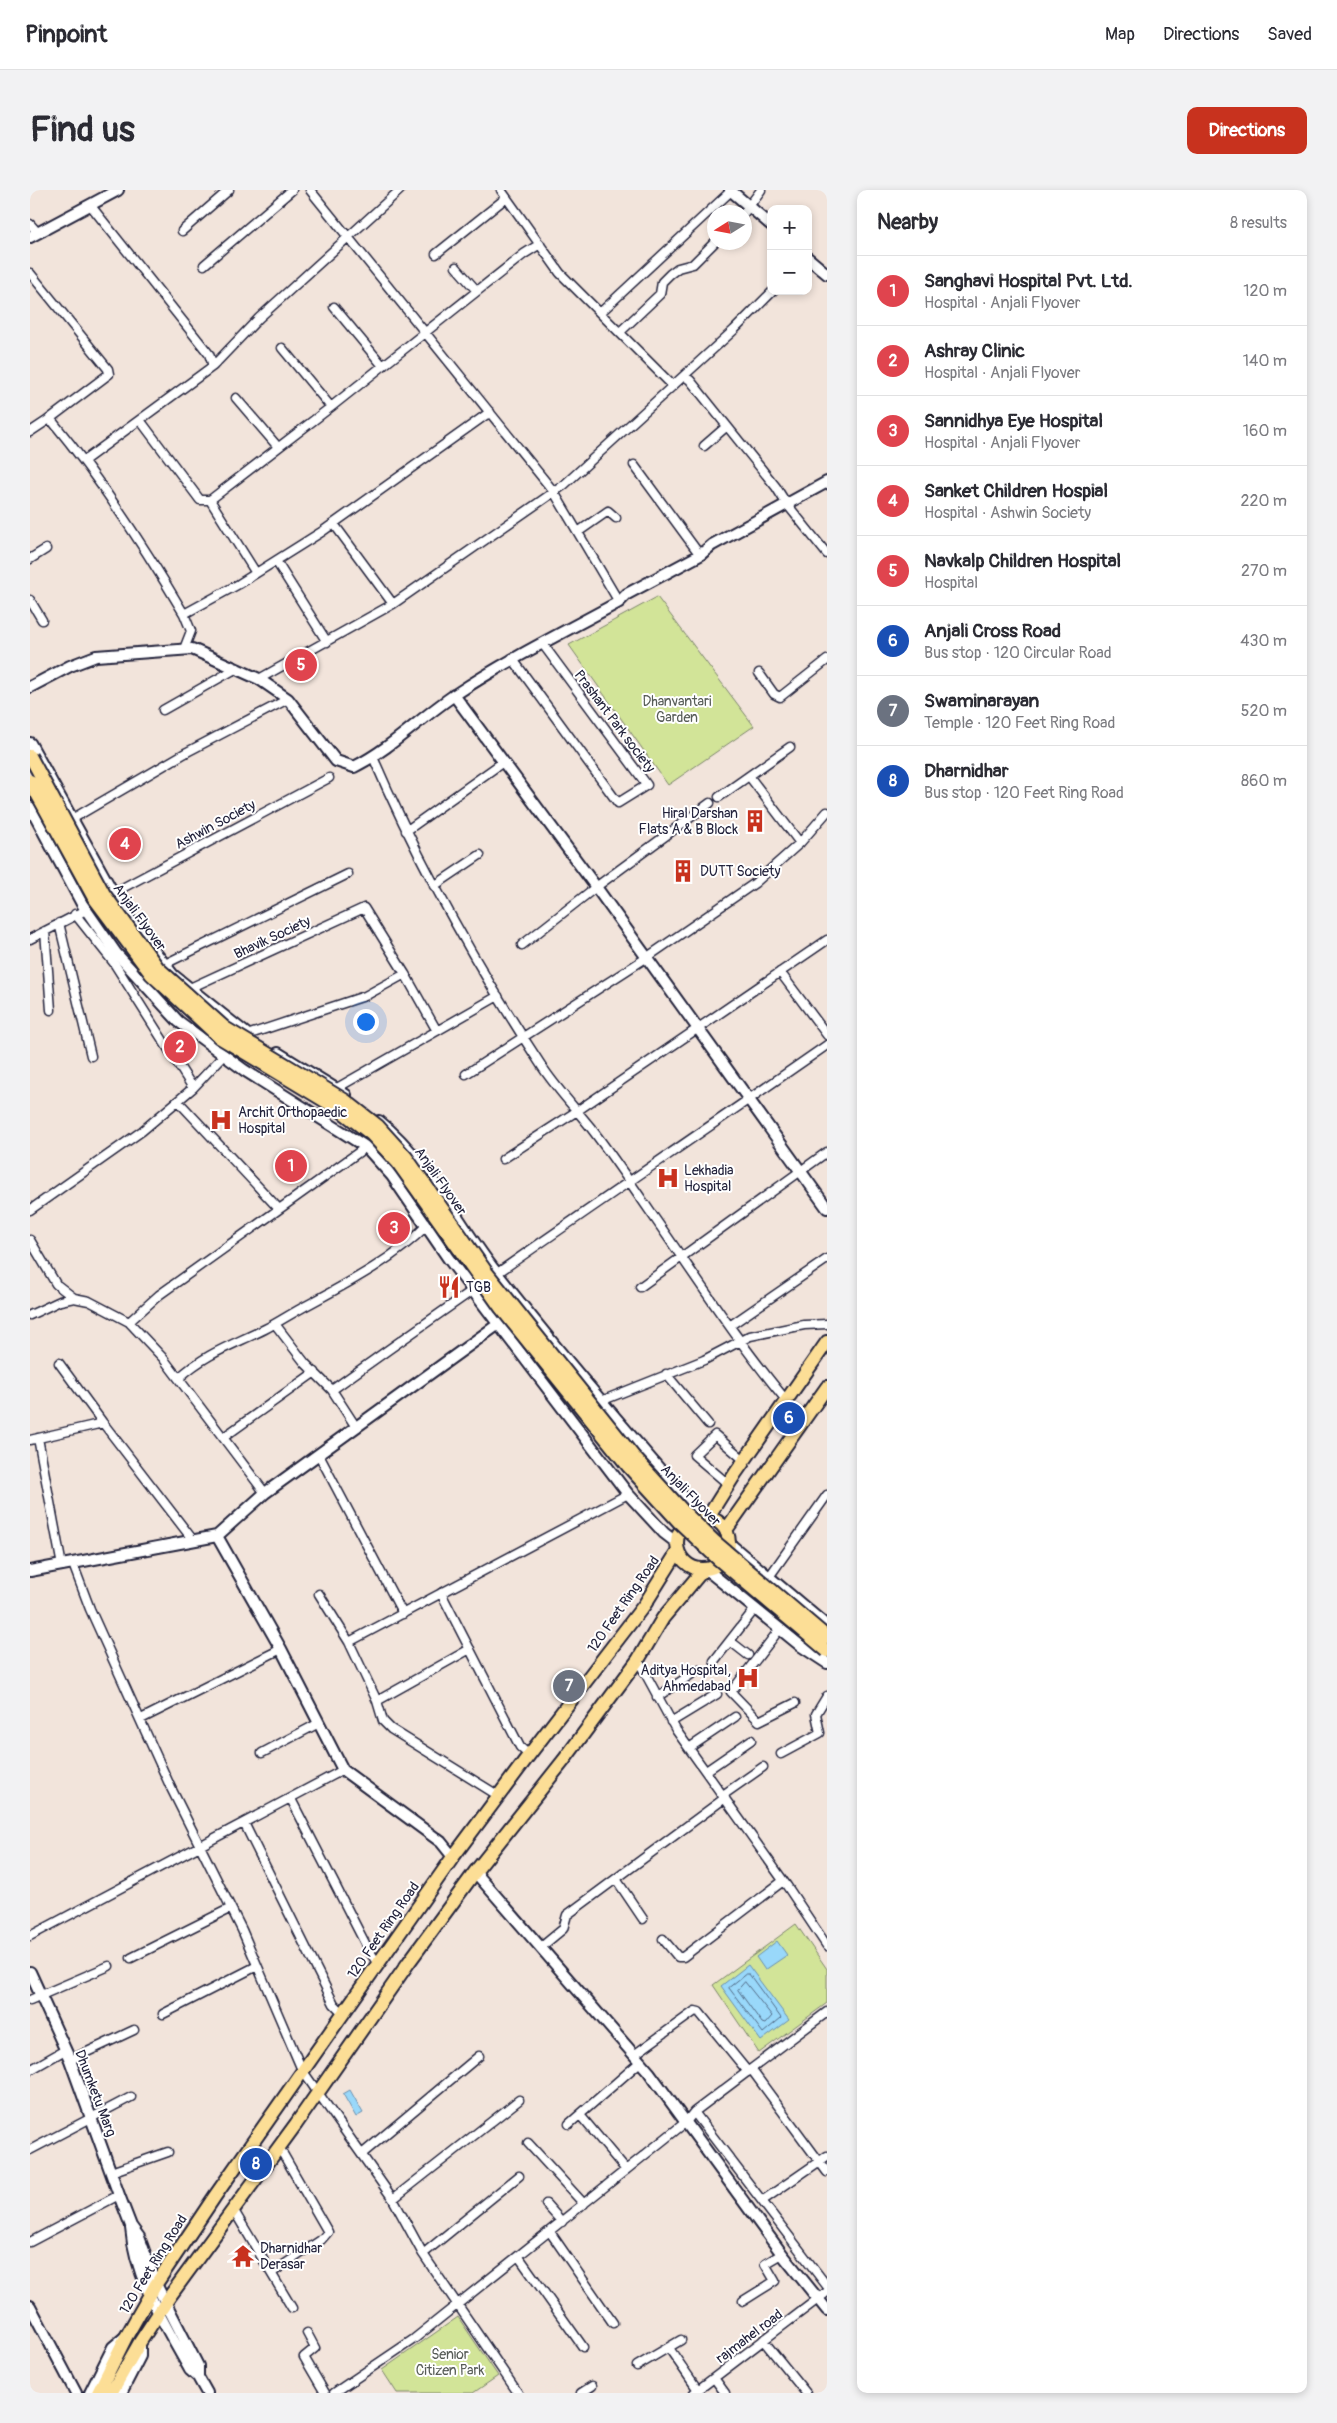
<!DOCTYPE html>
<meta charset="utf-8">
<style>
body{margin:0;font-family:Pangolin,sans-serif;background:#f2f2f3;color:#2b2b33}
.controls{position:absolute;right:15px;top:15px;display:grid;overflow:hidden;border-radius:10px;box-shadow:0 2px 8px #0003}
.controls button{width:45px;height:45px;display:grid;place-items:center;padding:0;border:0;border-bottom:1px solid #e1e1e2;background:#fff;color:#2b2b33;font:25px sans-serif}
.compass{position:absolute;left:677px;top:15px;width:45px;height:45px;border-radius:50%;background:#fff;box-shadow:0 2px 8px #0003;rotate:259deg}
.you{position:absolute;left:335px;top:831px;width:18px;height:18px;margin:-12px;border:4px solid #fff;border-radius:50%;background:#1a73e8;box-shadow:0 0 0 8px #1a73e833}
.badge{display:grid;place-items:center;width:32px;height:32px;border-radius:50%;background:#c8321e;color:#fff;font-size:16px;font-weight:700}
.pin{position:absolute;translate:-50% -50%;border:2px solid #fff;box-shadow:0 1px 5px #0006}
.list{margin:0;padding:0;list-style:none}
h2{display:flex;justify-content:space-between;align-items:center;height:65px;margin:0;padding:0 20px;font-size:21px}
h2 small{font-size:16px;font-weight:400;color:#7c7c81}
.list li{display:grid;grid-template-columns:32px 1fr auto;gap:15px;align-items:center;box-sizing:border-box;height:70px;padding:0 20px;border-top:1px solid #e1e1e2}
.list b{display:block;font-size:19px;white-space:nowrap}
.list p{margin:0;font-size:16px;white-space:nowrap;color:#7c7c81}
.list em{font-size:16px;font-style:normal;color:#7c7c81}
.map{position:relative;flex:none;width:797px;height:2203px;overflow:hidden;border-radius:10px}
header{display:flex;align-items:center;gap:30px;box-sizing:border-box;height:70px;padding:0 25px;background:#fff;border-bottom:1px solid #e1e1e2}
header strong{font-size:24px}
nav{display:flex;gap:28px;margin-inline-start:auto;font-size:18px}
.intro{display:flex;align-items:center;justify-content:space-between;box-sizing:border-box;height:120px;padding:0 30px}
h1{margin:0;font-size:35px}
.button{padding:12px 22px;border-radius:10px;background:#c8321e;color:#fff;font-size:18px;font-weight:700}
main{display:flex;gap:30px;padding:0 30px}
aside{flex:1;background:#fff;border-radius:10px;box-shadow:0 2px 8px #0003}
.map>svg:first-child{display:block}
</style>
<header>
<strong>Pinpoint</strong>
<nav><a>Map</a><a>Directions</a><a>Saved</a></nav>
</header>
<div class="intro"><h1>Find us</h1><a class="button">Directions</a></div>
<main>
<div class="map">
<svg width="797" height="2203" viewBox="0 0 797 2203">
<rect width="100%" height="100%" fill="#f2e4db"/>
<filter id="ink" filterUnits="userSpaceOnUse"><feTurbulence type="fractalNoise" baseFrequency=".02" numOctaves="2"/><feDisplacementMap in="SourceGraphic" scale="10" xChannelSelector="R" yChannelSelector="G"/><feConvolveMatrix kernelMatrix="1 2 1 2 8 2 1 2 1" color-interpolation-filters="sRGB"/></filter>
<g filter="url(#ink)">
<path fill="#d2e498" stroke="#7a836a" d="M627,407l97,129 -86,59 -99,-140z
M766,1734l31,45v34l-68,50 -46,-68z
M428,2127l40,59 -25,17h-76l-15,-23z"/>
<path fill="#99d8fa" stroke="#698fae" d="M747,1751l10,14 -22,15 -9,-13z
M718,1775l41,55 -28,21 -40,-55z
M320,1900l13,23 -7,4 -13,-23z"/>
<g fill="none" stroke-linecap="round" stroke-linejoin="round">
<path stroke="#526b87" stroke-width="1" d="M716,1784h3l32,44 -18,15 -34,-45z
M715,1792l27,34 -7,8 -3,-1 -24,-33z"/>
<defs>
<path id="minor" d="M280,0l244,302 65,110
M471,0l59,83 113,113
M714,23l17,-23
M0,34l8,9
M152,41l47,-41
M406,64l70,-56
M174,75l88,-75
M426,77l21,24
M0,83l78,96 1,5 -61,46
M304,117l49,59
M570,123l131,-122
M590,142l40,-38 2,-12 8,-8 8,-6 15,-4 22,-22
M183,176l46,-48 141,-128
M654,186l6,4 86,107 10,16 41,51
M206,208l42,49
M301,217l193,-153 16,-10
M110,230l60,80h10
M0,242l18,-12 5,2c50,61 91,124 131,192
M674,256l23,-20
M55,270l128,-94 -4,-12 -118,-148
M604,275l66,90
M304,334l59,80
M548,342l30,-21 8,7
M0,369l16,-10
M246,371l51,81
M226,383l-46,-73 121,-93 -49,-59
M0,410l12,20
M154,459l7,-18 -7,-17 55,-30 84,-53 167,-119
M482,468l106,145 29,-18 -105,-142
M729,483l15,21 6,3 47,-37
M229,489l134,-75 171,-119 170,-155 39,-39
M133,520l74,-42
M343,567c47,109 105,212 170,311 14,21 32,40 48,60 20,26 39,54 58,82 45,64 87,130 137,190
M719,586l51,67
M689,607l71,-50
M42,629l115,-67 101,-53
M376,641l97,-69
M404,696l46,-31
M83,703l216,-115
M45,724l39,49 79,125
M29,733l32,133
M15,741l6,79
M0,749l56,-29
M492,755l74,-58 114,-84
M135,774l183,-90
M750,782l47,63
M160,798l174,-80 41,66
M217,845l118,-39 40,-22 32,57
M436,884l180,-116 109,-75 45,-40 27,-31
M307,898l161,-92
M148,911l101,108
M473,969l74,-48 250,-171
M0,1020l112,-79 51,-43 31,-33
M0,1050l26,44 18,14 15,3 40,21
M610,1097l187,-135
M0,1125l30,-14 14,-3
M245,1134l30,39 27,27
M701,1135l96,-66
M29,1173l44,60
M636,1184l42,50
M149,1188c27,-25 54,-33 86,-49 12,-6 24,-14 37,-21 42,-23 90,-47 124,-82
M571,1211l103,-41 46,-24 54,-11 23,-1
M326,1237l-24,-37c163,-118 330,-230 495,-345
M194,1247l91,-65
M8,1248l24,128
M0,1250l73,-17 90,117
M289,1265l84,159
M698,1294l-34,-29 21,-20 29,25
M235,1303l-102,-135 -34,-36 30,-27 207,-148
M43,1374l17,45 81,179 71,142 60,140 91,129 30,55 95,139
M739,1387l58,-82
M411,1403l79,154 9,8
M289,1404l30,48 28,59 93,-52
M749,1440l-48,62 28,29 36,-18
M700,1451l18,14
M319,1452l279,-148
M608,1470l38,70 111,156 40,60
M684,1471l40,-51
M627,1507l41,-27
M347,1511l6,20 8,8 108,67
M111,1529l140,-70
M641,1532l46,-28
M659,1558l46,-31
M232,1563l57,-30
M751,1564l39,-21 -4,-19 11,-18
M676,1581l45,-31
M693,1605l40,-28
M261,1609l77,150 10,15
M214,1633l90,181 9,9
M586,1689l27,40
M0,1746l313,-166
M633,1749l15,18h5l100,-76
M510,1758l23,-19 4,-14 158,-117
M101,1768l100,-50
M0,1810l79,-34
M133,1824l94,-48
M604,1865l61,-44 4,1 49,60
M40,1870l64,-30
M721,1879l76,103
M0,1880l35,-20
M664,1922l133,-100
M550,1925l46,55
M539,1934l71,-62
M498,1953l56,61
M0,1960l101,-53
M332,1964l117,-98
M81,1982l57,-20
M363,2009l126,-99
M732,2011l65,-45
M516,2014l16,18
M203,2019l59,99
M520,2042l63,91
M0,2052l89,-47
M393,2064l96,-78
M489,2067l64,90
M243,2082l48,-32 7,-8 -49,-85
M713,2111l32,-20 -10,-17 17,-10
M277,2143l8,15 -11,9 21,36
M733,2150l43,53
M639,2158l29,42
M607,2176l44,-26
M684,2188l11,15
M304,2203l80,-54 272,-217 8,-10 133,174
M551,2203l11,-7
M664,2203l133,-101"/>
<path id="tertiary" d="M700,0l41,35
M0,47l88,-47
M778,68l19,16
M0,497l40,-21 26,-10 96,-7 67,30 29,20 48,62 18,6c38,-19 67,-50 102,-73 53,-35 108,-62 163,-92l8,-8 73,-39 12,-10 115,-63
M424,505l142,192 231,321
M0,553l92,166 51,66 75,60
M0,617l52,97 34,49 62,68 66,49 122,77 26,29 56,82 180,236 36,39 13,10
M248,863l68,42
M349,931c47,37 77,99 113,146 67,86 138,168 209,250
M700,1354l97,82
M677,1380l94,76 26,17
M0,1381l187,-35
M423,1667l-12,-15 -98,-72 -62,-121 -64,-113 48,-43 235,-170
M445,1682l174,200 133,182 45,56
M0,1782l40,88 49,135 12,31 8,11 17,47 42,82v11
M101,2038c4,51 35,98 59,142l8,7 9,16
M0,2116l46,87
M60,2203l23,-46 12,-10
M91,2203l19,-37v-14"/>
<path id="primary" d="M647 1353a26 26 0 1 1 52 0a26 26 0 1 1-52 0Z
M678,1327l27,-43 92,-132
M696,1340l101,-143
M68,2203l28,-56 30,-53 59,-88 238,-339 76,-102 116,-151 33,-53
M81,2203l29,-51 30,-46 126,-172 113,-162 66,-90 89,-112 74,-100 25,-42 40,-48"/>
</defs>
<use href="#minor" stroke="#22223b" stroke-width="11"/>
<use href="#tertiary" stroke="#22223b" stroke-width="14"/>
<use href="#primary" stroke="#22223b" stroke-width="16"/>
<use href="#minor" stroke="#fff" stroke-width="8"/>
<use href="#tertiary" stroke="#fff" stroke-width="10"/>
<use href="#primary" stroke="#fcde96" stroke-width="12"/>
<defs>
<path id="primary-bridge" d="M0,566l74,138 54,74 67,60 121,73 32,25 28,31 81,116 147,184 50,55 30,29 113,96
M0,591l64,117 57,76 68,63 121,73 31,24 27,29 103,145 127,158 51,56 39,37 109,92"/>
</defs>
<use href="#primary-bridge" stroke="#22223b" stroke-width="16" stroke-linecap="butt"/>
<use href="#primary-bridge" stroke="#fcde96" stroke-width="12"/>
</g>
</g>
<defs>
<symbol id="building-bare" viewBox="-9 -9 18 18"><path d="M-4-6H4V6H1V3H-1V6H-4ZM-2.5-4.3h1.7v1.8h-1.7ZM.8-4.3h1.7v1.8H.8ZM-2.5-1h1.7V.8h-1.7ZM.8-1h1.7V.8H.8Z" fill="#c8321e" stroke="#fff" stroke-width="2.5" paint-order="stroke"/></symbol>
<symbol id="hospital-bare" viewBox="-9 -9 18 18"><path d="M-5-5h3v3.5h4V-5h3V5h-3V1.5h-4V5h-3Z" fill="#c8321e" stroke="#fff" stroke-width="2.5" paint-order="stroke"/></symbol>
<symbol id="restaurant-bare" viewBox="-9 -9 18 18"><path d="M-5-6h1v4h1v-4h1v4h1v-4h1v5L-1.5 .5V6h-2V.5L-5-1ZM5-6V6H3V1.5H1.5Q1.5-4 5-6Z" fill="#c8321e" stroke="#fff" stroke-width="2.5" paint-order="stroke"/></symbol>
<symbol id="temple-bare" viewBox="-9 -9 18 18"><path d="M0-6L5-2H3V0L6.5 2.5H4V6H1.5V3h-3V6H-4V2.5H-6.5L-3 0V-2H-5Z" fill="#c8321e" stroke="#fff" stroke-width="2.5" paint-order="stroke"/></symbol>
</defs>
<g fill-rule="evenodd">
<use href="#building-bare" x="709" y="615" width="32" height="32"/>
<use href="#building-bare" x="637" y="665" width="32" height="32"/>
<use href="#hospital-bare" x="175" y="914" width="32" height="32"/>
<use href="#hospital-bare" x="622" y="972" width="32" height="32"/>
<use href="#restaurant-bare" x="403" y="1081" width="32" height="32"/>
<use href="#hospital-bare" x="702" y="1472" width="32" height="32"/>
<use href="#temple-bare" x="197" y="2050" width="32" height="32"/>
</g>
<g text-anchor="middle" stroke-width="4" stroke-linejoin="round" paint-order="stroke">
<g font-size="14" fill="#575c57" stroke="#fff">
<text x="647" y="516">Dhanvantari<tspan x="647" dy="16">Garden</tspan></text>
<text x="420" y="2169">Senior<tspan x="420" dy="16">Citizen Park</tspan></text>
</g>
<g font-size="14" fill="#22223b" stroke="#fff">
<text transform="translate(585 531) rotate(53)" y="5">Prashant Park society</text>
<text transform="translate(185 634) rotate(-28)" y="5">Ashwin Society</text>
<text transform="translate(110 727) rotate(54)" y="5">Anjali Flyover</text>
<text transform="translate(242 747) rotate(-25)" y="5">Bhavik Society</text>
<text transform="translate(411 991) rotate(55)" y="5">Anjali Flyover</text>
<text transform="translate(661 1305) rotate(46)" y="5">Anjali Flyover</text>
<text transform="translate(593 1414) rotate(-55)" y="5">120 Feet Ring Road</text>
<text transform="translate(353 1740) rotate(-55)" y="5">120 Feet Ring Road</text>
<text transform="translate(66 1903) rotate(69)" y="5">Dhumketu Marg</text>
<text transform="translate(123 2074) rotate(-58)" y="5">120 Feet Ring Road</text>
<text transform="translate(719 2146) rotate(-37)" y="5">rajmahel road</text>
</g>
<g font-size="14" fill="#22223b" stroke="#fff" text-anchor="start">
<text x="708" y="628" text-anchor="end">Hiral Darshan<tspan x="708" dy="16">Flats A &amp; B Block</tspan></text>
<text x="670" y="686">DUTT Society</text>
<text x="208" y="927">Archit Orthopaedic<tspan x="208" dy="16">Hospital</tspan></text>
<text x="654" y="985">Lekhadia<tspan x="654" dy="16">Hospital</tspan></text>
<text x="436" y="1102">TGB</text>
<text x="701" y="1485" text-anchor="end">Aditya Hospital,<tspan x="701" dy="16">Ahmedabad</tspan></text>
<text x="230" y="2063">Dharnidhar<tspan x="230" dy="16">Derasar</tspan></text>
</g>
</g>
</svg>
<div class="controls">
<button>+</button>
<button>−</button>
</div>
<svg class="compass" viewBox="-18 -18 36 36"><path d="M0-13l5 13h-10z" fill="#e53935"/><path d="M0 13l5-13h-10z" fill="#7c7c81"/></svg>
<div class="you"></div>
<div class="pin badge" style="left:261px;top:976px;background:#e0444e">1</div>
<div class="pin badge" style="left:150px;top:857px;background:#e0444e">2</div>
<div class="pin badge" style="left:364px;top:1038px;background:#e0444e">3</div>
<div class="pin badge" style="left:95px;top:654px;background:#e0444e">4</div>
<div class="pin badge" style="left:271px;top:475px;background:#e0444e">5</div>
<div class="pin badge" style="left:759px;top:1228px;background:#1a4fb4">6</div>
<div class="pin badge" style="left:539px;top:1496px;background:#6b7280">7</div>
<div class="pin badge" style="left:226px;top:1974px;background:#1a4fb4">8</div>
</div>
<aside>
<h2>Nearby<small>8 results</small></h2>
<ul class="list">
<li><span class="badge" style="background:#e0444e">1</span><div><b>Sanghavi Hospital Pvt. Ltd.</b><p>Hospital · Anjali Flyover</p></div><em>120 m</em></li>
<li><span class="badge" style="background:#e0444e">2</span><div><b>Ashray Clinic</b><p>Hospital · Anjali Flyover</p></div><em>140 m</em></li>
<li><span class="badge" style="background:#e0444e">3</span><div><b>Sannidhya Eye Hospital</b><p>Hospital · Anjali Flyover</p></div><em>160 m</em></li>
<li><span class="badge" style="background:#e0444e">4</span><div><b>Sanket Children Hospial</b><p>Hospital · Ashwin Society</p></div><em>220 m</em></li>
<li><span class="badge" style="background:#e0444e">5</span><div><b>Navkalp Children Hospital</b><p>Hospital</p></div><em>270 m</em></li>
<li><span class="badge" style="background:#1a4fb4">6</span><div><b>Anjali Cross Road</b><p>Bus stop · 120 Circular Road</p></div><em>430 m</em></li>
<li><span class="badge" style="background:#6b7280">7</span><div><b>Swaminarayan</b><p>Temple · 120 Feet Ring Road</p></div><em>520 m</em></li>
<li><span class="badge" style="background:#1a4fb4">8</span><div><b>Dharnidhar</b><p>Bus stop · 120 Feet Ring Road</p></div><em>860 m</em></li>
</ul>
</aside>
</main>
